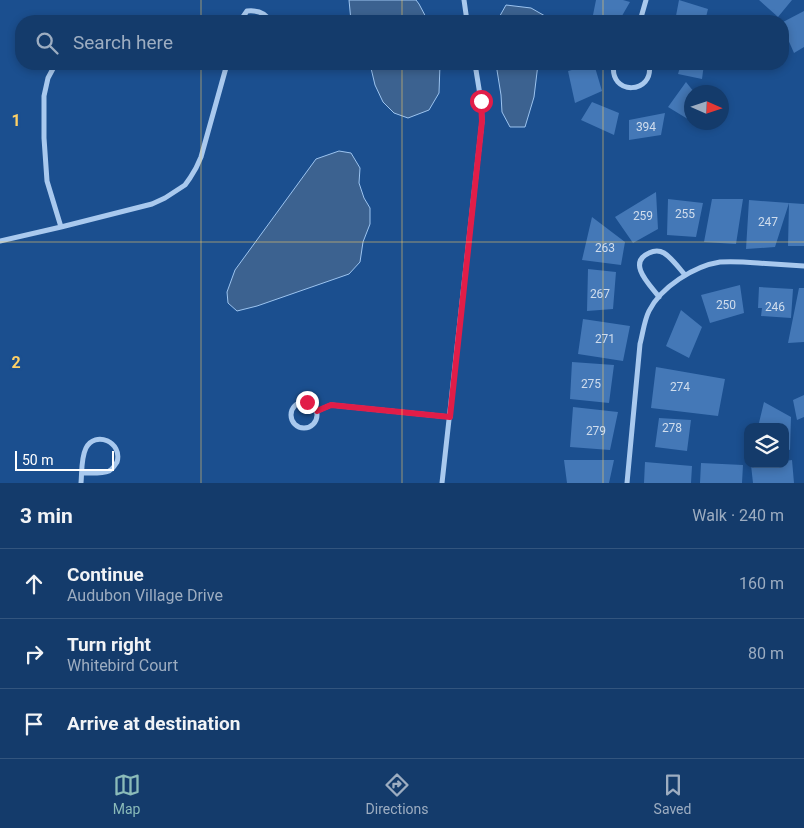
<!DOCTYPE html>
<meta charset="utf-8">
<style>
body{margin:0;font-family:Roboto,sans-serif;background:#1d4271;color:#f1f3f6}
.controls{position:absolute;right:15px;bottom:15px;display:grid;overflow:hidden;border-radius:10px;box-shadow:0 2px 8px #0003}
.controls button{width:45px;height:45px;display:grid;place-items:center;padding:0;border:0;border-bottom:1px solid #33557e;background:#143b6b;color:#f1f3f6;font:25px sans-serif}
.compass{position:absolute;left:684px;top:85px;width:45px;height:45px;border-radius:50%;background:#143b6b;box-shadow:0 2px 8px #0003;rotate:93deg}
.scale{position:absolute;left:15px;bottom:12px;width:99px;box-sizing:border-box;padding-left:5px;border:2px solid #fff;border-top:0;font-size:14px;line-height:18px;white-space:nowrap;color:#fff;-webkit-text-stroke:4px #1b4f8f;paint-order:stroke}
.stop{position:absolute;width:15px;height:15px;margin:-11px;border:4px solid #e11d48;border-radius:50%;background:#fff}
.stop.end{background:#e11d48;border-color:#fff;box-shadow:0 1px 5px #0008}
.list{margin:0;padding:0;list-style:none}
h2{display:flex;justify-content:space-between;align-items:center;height:65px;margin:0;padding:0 20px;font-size:21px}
h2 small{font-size:16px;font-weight:400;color:#9dadc1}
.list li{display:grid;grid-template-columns:32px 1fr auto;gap:15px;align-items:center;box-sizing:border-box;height:70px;padding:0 20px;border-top:1px solid #33557e}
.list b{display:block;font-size:19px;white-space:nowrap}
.list p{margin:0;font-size:16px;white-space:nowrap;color:#9dadc1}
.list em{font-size:16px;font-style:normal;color:#9dadc1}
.icon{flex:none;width:28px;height:28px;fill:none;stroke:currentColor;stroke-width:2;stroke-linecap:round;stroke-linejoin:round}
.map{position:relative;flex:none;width:804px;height:483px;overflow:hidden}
.search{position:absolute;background:#143b6b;box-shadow:0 2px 8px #0003;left:15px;right:15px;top:15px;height:55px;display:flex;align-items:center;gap:12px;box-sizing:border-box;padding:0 18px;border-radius:20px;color:#9dadc1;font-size:19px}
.sheet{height:275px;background:#143b6b}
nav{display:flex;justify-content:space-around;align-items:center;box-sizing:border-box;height:70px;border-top:1px solid #33557e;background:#143b6b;font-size:14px;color:#9dadc1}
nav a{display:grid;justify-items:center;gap:2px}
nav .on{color:#8bbbb9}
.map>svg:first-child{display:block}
</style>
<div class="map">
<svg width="804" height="483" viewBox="0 0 804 483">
<rect width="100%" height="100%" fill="#1b4f8f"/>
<path fill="#3c6290" stroke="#9cc4f0" d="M349,0h67l3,4 9,17h-77z
M506,5l25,3 14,8 -1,5h-47z
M370,64h70l-1,29 -10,17 -21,8 -14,-5 -11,-11 -8,-17z
M496,64h42l-4,33 -9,30h-15l-8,-15 -1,-17z
M339,151l12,2 9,15 -1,15 5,15 6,10v16l-7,18 -3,20 -11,12 -92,32 -20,5 -9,-8 -1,-11 8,-22 81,-111z"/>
<path fill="#4478b7" d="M596,0h27l7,2 -11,19h-5l-21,-6z
M679,0l29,9 -3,12h-30z
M759,0h33l-14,17z
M804,11v36l-10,6 -11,-25v-6z
M594,64l8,27 -27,12 -7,-32z
M681,64h23l-2,15 -24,-5z
M686,82l8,10h-2l-1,29 -23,-14z
M592,102l27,11 -5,22 -33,-15z
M665,113l-4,22 -32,5v-20z
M656,192l2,37 -25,14 -18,-26z
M668,199l35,4 -7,34 -29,-2z
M712,199h31l-7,45 -32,-2z
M749,200l40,3 -14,44 -29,2z
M789,203l15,1v42h-16z
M592,217l33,25 -4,23 -39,-5z
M588,269l28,3 -3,37 -26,2z
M740,285l4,28 -34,10 -9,-28z
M759,287l34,2 -2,29 -30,-2 1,-8h-4z
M799,288h5v54l-16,1z
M681,310l21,17 -13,31 -23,-12z
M583,319l47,7 -7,35 -45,-7z
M572,362l42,3 -5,38 -39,-4z
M656,367l69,12 -7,37 -67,-8z
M804,395v22l-7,3 -4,-20z
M764,402l27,15 -1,33 -5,-2v-21h-27z
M573,407l45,5 -8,38 -40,-3z
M659,418l32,2 -4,31 -32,-4z
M564,460h50l-5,23h-42z
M792,460l2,23h-41l-2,-18 34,-1v-3z
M645,462l47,4 -1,17h-47z
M701,463l42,2 -1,18h-42z"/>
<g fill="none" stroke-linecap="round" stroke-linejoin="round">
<path stroke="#a9c9ee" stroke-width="5" d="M464,0l3,21
M240,21l7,-10c10,-1 18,1 23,10
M640,21l6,-21
M54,64c7,3 13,3 19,0
M614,64c-6,32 41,31 35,0
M55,65l-7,13 -4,18v42l3,43 14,46
M0,241l61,-14 91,-23 13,-6 20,-13 5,-7 6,-10 5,-11 26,-93
M659,297c-8,-11 -33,-34 -10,-44 4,-2 10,-3 15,0 8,5 15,15 21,22
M291 415a13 13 0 1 1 26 0a13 13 0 1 1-26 0Z
M317,411l14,-6 119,12
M81,483c1,-11 0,-25 5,-35 9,-18 37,-6 31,14 -2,3 -4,7 -8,9 -7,3 -19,2 -27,2
M442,483l40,-362 -1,-20 -6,-37
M627,483l13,-139c3,-11 4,-23 9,-33 12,-24 45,-45 71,-49 13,-1 26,0 38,1 15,1 31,2 46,3"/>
</g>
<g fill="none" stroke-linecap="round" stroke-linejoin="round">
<path stroke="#e11d48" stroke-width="6" d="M307,402l8,5 2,4 14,-6 119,12 32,-296 -1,-20"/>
</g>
<path fill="none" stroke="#ffd166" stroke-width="1" stroke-opacity="0.55" d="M201,0v21M402,0v21M603,0v21M201,64v419M402,64v419M603,64v419M0,242h804"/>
<g text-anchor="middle" stroke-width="5" stroke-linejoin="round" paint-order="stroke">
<g font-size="12" fill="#d0dded">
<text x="646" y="131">394</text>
<text x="685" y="218">255</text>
<text x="643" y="220">259</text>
<text x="768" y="226">247</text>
<text x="605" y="252">263</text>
<text x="600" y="298">267</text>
<text x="726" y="309">250</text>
<text x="775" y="311">246</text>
<text x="605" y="343">271</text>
<text x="591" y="388">275</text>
<text x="680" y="391">274</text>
<text x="672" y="432">278</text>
<text x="596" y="435">279</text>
</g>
</g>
<g font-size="16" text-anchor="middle" font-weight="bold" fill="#ffd166" stroke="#1b4f8f" stroke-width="5" stroke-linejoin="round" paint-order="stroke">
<text x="16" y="126">1</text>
<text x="16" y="368">2</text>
</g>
</svg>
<div class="controls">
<button><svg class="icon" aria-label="layers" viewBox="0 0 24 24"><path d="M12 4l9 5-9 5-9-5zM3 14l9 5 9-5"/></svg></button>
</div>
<svg class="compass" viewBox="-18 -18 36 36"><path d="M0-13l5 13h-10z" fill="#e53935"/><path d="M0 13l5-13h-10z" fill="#9dadc1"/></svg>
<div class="scale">50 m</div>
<div class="stop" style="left:481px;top:101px"></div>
<div class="stop end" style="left:307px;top:402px"></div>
<div class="search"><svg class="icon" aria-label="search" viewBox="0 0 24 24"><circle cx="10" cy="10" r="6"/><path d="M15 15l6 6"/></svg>Search here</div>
</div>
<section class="sheet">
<h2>3 min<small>Walk · 240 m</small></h2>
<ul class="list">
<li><svg class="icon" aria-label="ahead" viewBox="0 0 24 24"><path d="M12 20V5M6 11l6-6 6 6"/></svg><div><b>Continue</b><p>Audubon Village Drive</p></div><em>160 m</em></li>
<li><svg class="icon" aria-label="right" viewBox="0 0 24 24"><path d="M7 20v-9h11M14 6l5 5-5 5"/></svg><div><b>Turn right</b><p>Whitebird Court</p></div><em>80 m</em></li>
<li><svg class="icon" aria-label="arrive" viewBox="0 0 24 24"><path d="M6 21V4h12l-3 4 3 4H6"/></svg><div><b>Arrive at destination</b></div></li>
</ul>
</section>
<nav>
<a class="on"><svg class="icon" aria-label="map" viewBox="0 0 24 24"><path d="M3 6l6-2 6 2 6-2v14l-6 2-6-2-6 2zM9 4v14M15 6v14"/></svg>Map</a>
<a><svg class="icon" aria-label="directions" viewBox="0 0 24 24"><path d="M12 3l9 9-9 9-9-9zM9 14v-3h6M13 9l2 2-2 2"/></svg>Directions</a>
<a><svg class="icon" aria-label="saved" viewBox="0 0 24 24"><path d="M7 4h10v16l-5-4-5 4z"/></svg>Saved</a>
</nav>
